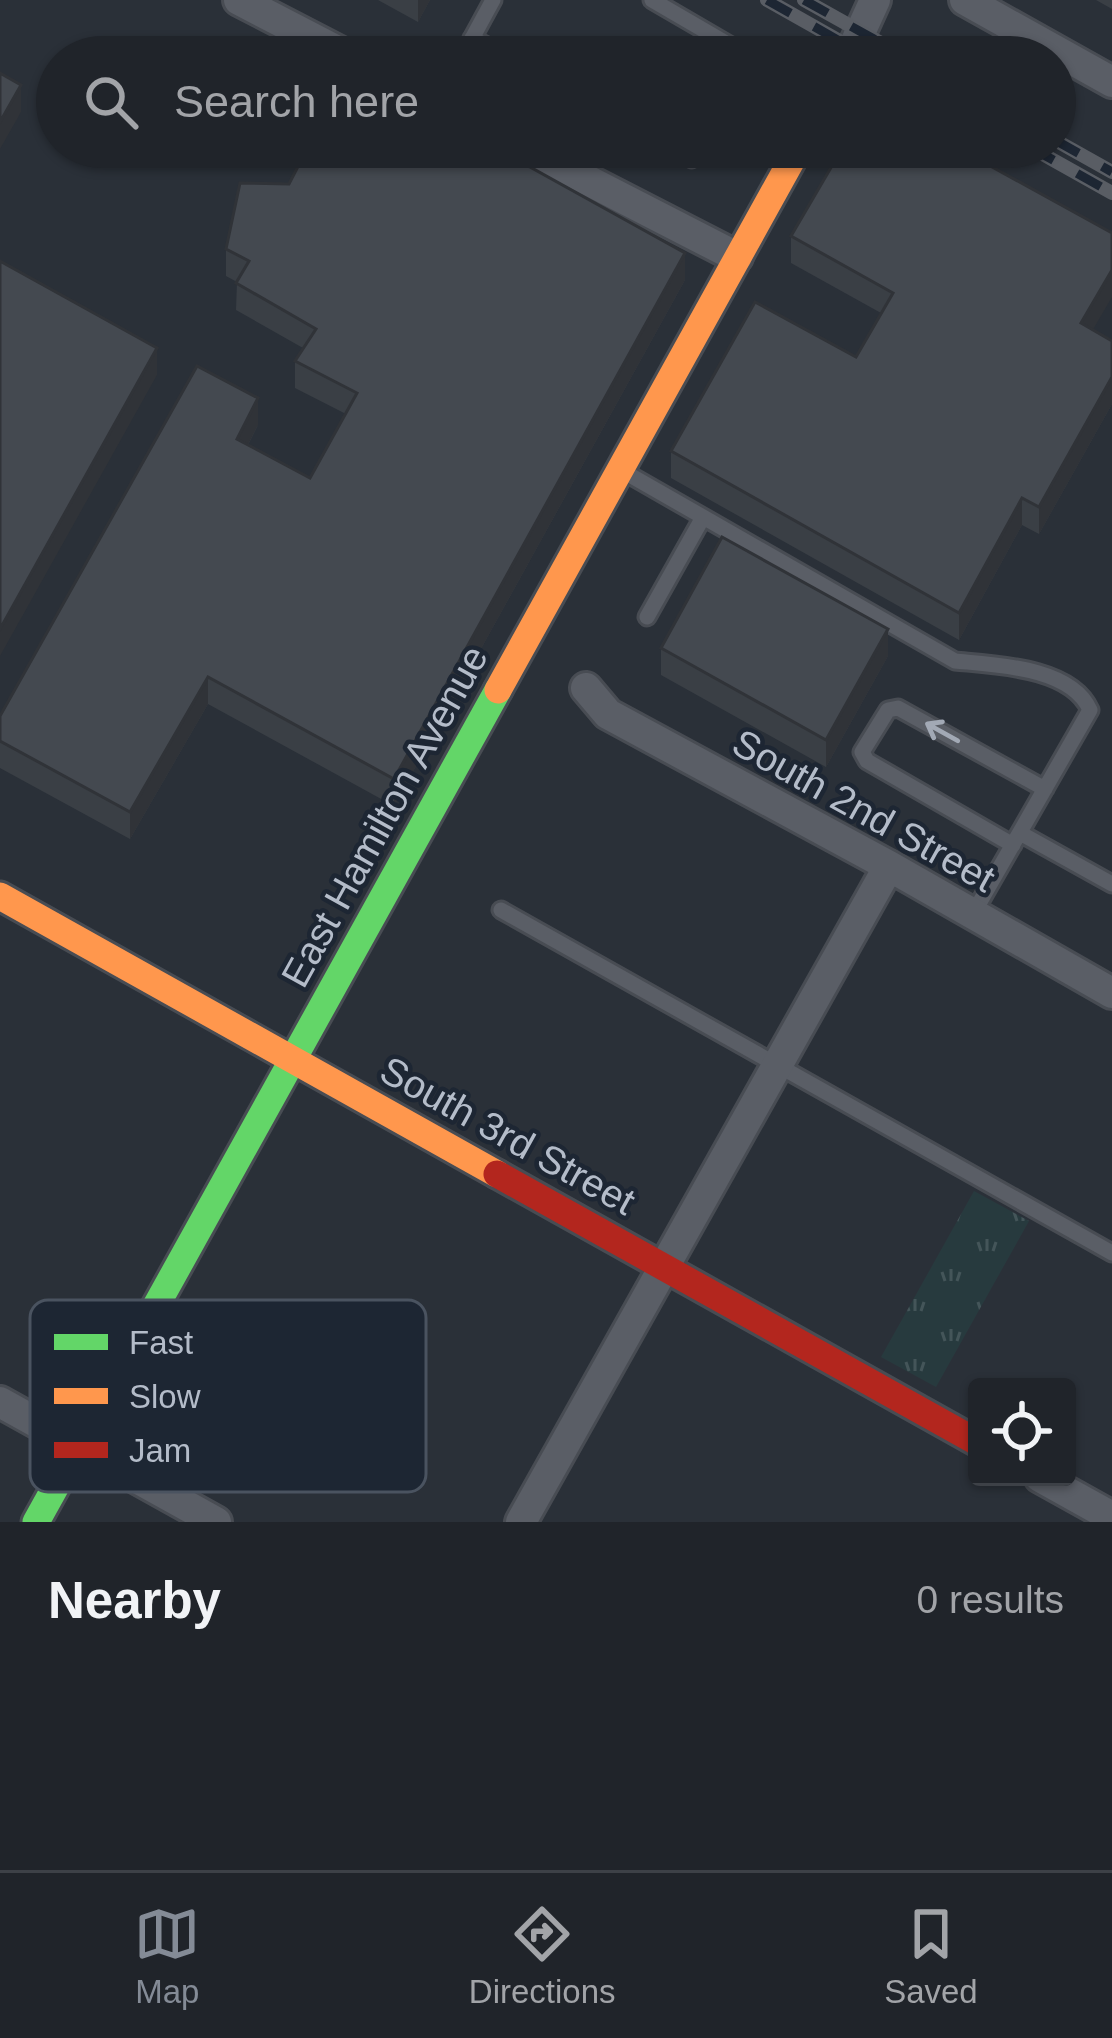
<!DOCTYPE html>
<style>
body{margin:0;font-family:Arial,sans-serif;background:#282c32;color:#f1f3f6}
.controls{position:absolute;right:36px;bottom:36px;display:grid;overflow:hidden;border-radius:12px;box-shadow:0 3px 9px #0004}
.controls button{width:108px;height:108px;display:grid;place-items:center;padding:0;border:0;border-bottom:3px solid #3d4147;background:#20242a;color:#f1f3f6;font:60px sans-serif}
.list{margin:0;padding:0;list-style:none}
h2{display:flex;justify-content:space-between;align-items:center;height:156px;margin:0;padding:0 48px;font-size:51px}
h2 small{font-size:39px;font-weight:400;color:#a2a4a8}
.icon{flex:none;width:66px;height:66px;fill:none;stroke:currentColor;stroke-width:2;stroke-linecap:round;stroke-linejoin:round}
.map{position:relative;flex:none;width:1112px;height:1522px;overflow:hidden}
.search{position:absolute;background:#20242a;box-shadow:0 3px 9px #0004;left:36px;right:36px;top:36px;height:132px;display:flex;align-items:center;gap:30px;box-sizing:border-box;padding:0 42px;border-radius:66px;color:#a2a4a8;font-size:45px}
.sheet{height:348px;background:#20242a}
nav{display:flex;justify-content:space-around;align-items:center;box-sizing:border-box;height:168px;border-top:3px solid #3d4147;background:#20242a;font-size:33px;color:#a2a4a8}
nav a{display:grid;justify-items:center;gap:6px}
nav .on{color:#848b96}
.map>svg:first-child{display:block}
</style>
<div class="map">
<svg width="1112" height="1522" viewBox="0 0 1112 1522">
<defs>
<pattern id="grass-tufts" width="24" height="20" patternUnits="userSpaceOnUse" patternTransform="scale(3)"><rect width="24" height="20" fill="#273a3e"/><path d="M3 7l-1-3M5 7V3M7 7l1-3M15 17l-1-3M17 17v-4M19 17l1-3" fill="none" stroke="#445559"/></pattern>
</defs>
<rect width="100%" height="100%" fill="#2a3038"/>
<path fill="url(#grass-tufts)" d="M974,1191l55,30 -93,166 -55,-30z"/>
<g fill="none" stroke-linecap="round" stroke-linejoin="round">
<defs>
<path id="lane" d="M652,0l98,57
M472,38l35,19
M462,57l31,-57
M670,147l22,12 7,-12
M621,470l334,191c41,4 116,6 135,49l-117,204
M647,617l55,-98
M1020,833l92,51
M1013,845l-146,-84 -5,-9 26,-42 10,-2 147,81
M501,910l611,343"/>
<path id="street" d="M239,0l110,57
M965,0l147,82
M849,57l26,-57
M523,147l214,110
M586,688l22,26 281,152 223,127
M0,1402l216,120
M1040,1477l72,40
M521,1522l368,-656"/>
<path id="fast" d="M36,1522l462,-832"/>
<path id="slow" d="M498,690l301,-543
M0,896l497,278"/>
<path id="jam" d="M497,1174l480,268"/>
</defs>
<use href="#lane" stroke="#484c53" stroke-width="21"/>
<use href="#street" stroke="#484c53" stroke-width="36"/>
<use href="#fast" stroke="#484c53" stroke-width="33"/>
<use href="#slow" stroke="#484c53" stroke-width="33"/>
<use href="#jam" stroke="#484c53" stroke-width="33"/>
<use href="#lane" stroke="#5a5e66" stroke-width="15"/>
<use href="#street" stroke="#5a5e66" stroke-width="30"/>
<use href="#fast" stroke="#63d668" stroke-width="27"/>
<use href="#slow" stroke="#ff974d" stroke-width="27"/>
<use href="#jam" stroke="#b3261e" stroke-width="27"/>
<defs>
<path id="rail" d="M767,0l101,57
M804,0l102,57
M1055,140l57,32
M1030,147l82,46"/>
</defs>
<use href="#rail" stroke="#595d64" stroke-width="14"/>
<use href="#rail" stroke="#1d2633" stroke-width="9" stroke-dasharray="27" stroke-linecap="butt"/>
</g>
<path fill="#3a3f45" d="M378,0h52l-12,22z
M1096,0h16v9z
M284,147h210l191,133 -291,526 -186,-102 -78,135 -130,-71v-52l258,-291 -10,20 62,33 36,-64 -51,-26v-27l8,-13 -67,-38 1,-28 -11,-6v-27l63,-65 13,-26z
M791,236l302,94 19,11v63l-73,130 -17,-9 -63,115 -288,-162v-27l185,-94 25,-44 -90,-50z
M661,648l227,8 -62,111 -165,-92z"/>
<path fill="#303338" d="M418,0h12l-12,22z
M21,85v27l-21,37v-27z
M685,253v27l-291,526v-27z
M1112,270v27l-31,53v-27z
M157,348v27l-157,281v-27z
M1112,377v27l-73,130v-27z
M258,398v27l-21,41v-27z
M1022,498v27l-63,115v-27z
M888,629v27l-62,111v-27z
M208,677v27l-78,135v-27z"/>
<path fill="#444950" stroke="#303338" stroke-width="3" d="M313,46l20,11h-26z
M0,73l21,12 -21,37z
M308,147h186l191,106 -291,526 -186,-102 -78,135 -130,-71v-25l197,-350 61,32 -21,41 73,39 47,-85 -62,-32 21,-32 -80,-46 13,-22 -23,-12 14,-66 49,1z
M843,147h113l156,86v37l-31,53 31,18v36l-73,130 -17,-9 -63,115 -288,-162 84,-149 101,55 37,-64 -102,-57z
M0,261l157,87 -157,281z
M722,537l166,92 -62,111 -165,-92z"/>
<defs><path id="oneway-shaft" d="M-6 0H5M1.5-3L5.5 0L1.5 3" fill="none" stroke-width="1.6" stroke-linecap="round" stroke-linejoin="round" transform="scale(3)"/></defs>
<use stroke="#a2a9b5" href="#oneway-shaft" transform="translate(942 732) rotate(-151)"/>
<g text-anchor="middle" stroke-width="9" stroke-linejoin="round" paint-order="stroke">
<g font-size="39" fill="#b4bcc9" stroke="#1d2633">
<text transform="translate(864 810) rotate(29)" y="14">South 2nd Street</text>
<text transform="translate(384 816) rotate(-61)" y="14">East Hamilton Avenue</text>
<text transform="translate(508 1135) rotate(29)" y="14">South 3rd Street</text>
</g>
</g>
<rect x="30" y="1300" width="396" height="192" rx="18" fill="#1d2633" stroke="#4a5360" stroke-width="3"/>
<rect x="54" y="1334" width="54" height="16" fill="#63d668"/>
<rect x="54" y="1388" width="54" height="16" fill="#ff974d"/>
<rect x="54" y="1442" width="54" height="16" fill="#b3261e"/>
<g font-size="33" fill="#b4bcc9">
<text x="129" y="1354">Fast</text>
<text x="129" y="1408">Slow</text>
<text x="129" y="1462">Jam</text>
</g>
</svg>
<div class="controls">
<button><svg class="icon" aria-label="locate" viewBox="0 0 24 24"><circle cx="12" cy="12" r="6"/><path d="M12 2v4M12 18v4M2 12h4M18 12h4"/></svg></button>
</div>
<div class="search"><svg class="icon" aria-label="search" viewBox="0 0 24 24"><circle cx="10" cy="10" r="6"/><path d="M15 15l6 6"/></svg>Search here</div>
</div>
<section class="sheet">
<h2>Nearby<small>0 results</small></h2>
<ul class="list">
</ul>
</section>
<nav>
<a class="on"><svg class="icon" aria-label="map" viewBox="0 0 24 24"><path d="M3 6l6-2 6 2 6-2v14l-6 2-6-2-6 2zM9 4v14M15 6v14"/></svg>Map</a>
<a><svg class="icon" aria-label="directions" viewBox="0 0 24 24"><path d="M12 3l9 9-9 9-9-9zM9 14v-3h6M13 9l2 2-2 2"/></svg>Directions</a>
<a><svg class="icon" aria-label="saved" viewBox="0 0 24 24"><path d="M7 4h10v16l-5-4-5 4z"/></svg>Saved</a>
</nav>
